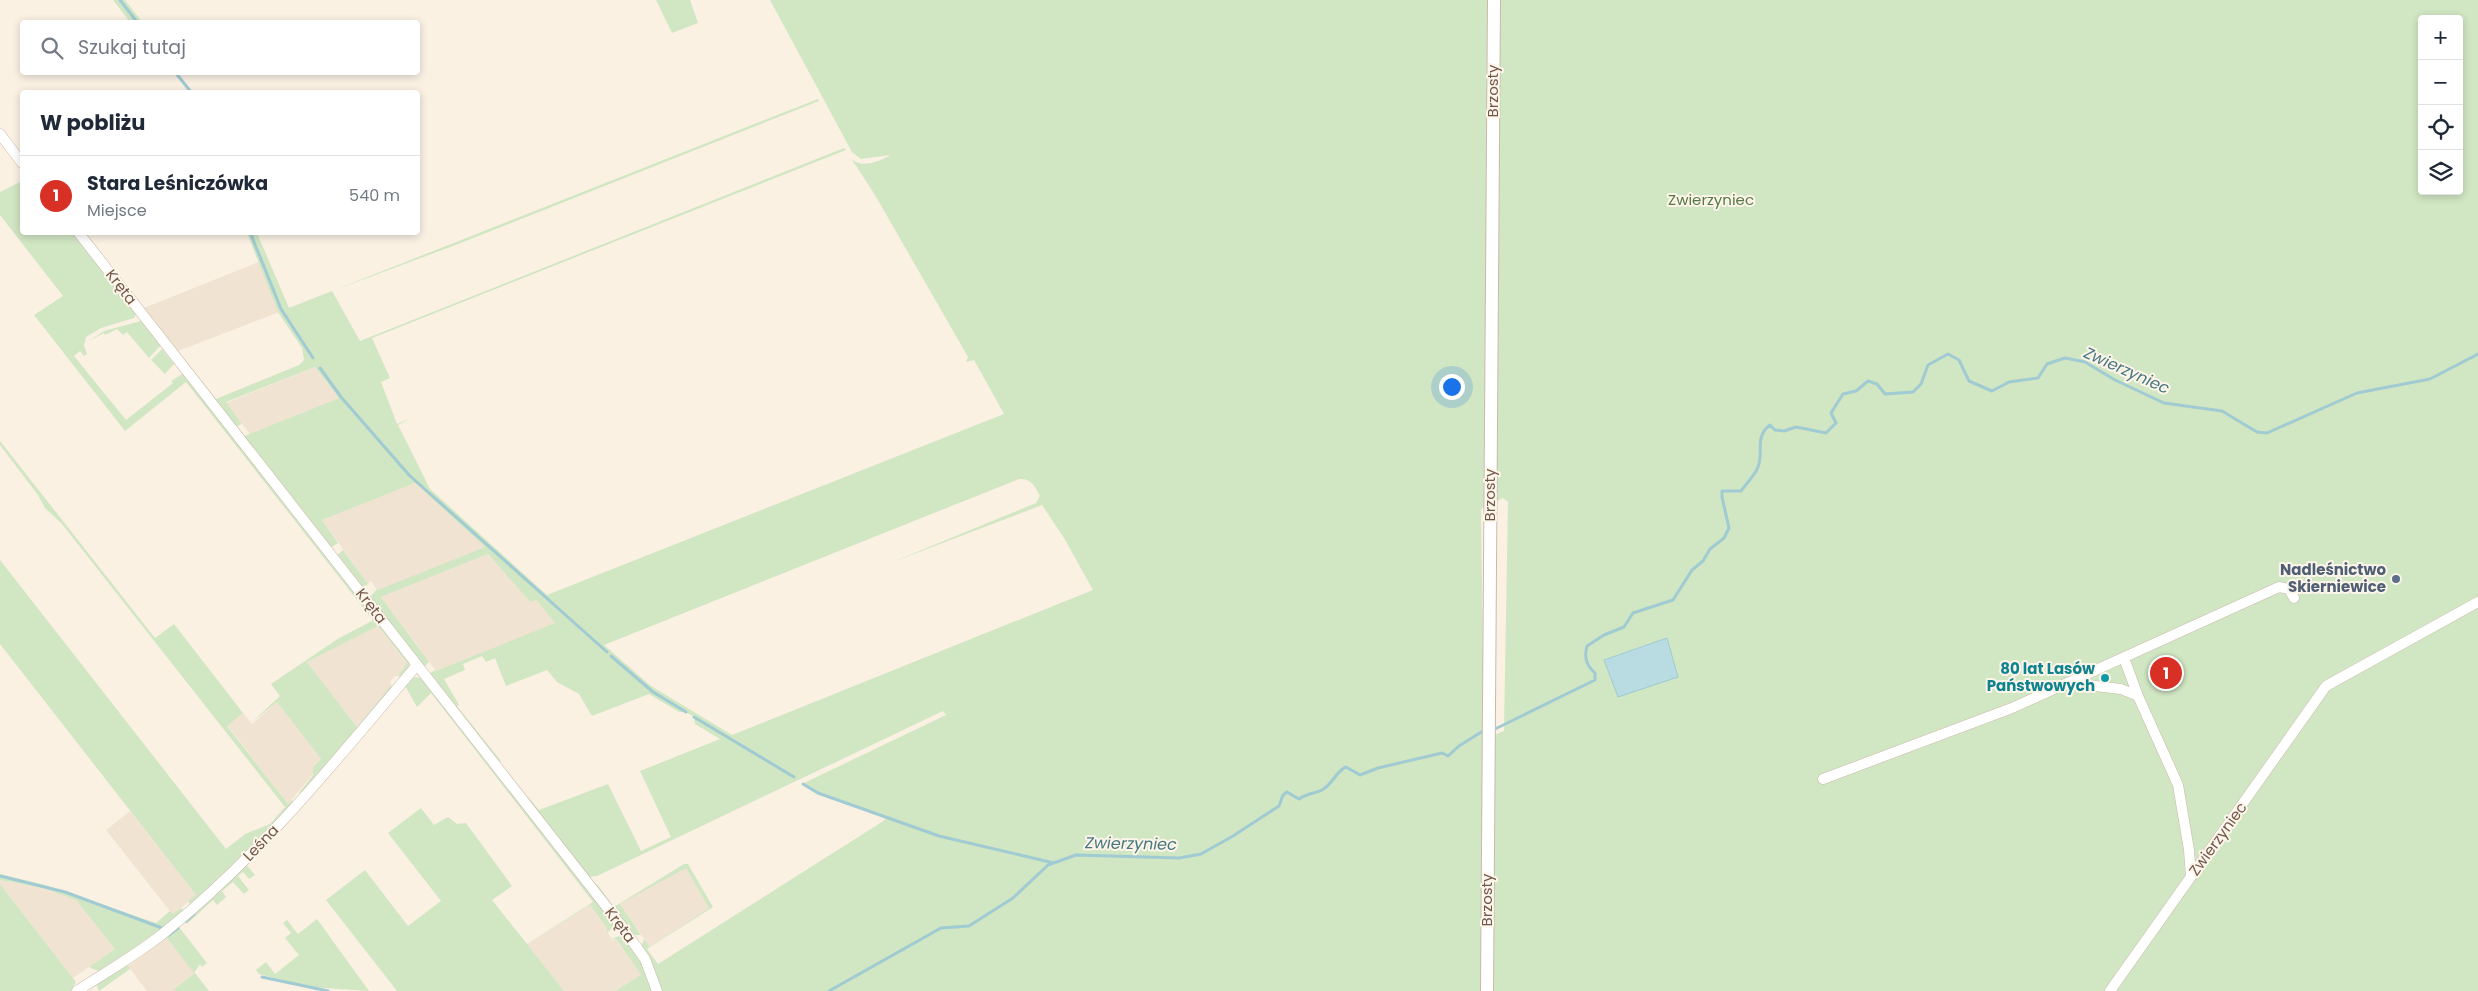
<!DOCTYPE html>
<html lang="pl">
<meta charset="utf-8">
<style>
body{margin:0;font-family:Poppins,sans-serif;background:#f2f2f3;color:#1f2937}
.controls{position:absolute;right:15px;top:15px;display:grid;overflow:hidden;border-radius:5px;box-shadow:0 2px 8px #0003}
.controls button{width:45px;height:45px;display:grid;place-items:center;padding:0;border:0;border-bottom:1px solid #e0e1e3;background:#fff;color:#1f2937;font:25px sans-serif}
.you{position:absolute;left:1451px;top:386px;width:18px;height:18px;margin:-12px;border:4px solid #fff;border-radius:50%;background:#1a73e8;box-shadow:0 0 0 8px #1a73e833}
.badge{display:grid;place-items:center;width:32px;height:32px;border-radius:50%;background:#d93025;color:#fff;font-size:16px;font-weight:700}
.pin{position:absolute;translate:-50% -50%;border:2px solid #fff;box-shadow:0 1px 5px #0006}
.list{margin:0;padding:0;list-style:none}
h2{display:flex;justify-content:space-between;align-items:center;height:65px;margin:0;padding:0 20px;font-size:21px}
h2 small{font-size:16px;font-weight:400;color:#747a83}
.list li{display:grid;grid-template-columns:32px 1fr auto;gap:15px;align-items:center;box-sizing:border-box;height:80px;padding:0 20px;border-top:1px solid #e0e1e3}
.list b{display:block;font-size:19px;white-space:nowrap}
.list p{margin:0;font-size:16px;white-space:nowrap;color:#747a83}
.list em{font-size:16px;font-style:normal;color:#747a83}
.icon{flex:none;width:28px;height:28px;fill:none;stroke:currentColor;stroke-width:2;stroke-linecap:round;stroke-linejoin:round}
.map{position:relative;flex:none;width:2478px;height:991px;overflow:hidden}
.search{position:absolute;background:#fff;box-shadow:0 2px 8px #0003;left:20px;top:20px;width:400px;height:55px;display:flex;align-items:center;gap:12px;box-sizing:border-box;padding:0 18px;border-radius:5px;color:#747a83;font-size:19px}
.panel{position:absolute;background:#fff;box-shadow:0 2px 8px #0003;left:20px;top:90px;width:400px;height:145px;border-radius:5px}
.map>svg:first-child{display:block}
</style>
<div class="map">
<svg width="2478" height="991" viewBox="0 0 2478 991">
<rect width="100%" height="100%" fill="#faf1e3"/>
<path fill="#f1e3d2" d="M261,261l21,50 -104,40 -34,-43z
M315,367l24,31 -89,36 -24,-31z
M415,483l70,64 -107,44 -7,-10 -3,3 -46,-64z
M488,554l42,48 6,-2 20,24 -120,47 -55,-74z
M378,626l29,38 -9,12h-3l-5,6 1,3 -34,42 -50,-65z
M277,702l44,57 -8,8v7l-25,30 -61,-79 16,-12 9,11z
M130,811l66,84 -23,20 -67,-85z
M686,867l23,41 -59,39 -30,-43z
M0,880l43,8 33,12 39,49 -42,29 -73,-94z
M590,905l17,23v4l6,8h4l24,35 -26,16h-51l-37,-47z
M167,938l28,35 -20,15 1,3h-29l-19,-25z"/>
<path fill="#d1e6c3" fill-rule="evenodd" d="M113,0h12l17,22h-12z
M656,0h34l8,23 -26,10z
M770,0h1708v991h-1817l-20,-44 3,-8 6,8 59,-39 -23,-40 -66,36 21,31h-9l-36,-48 1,-3 17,23 70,-43h4l25,43 -66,42 11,15 227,-144 -1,-3 -69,-24 -13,-9 144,-69 -3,-4 -346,165 -8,1 -63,-78 2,-2 11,13 69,-26 33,67 30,-14 -31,-66 80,-32 -25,-15 -1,-7 -8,-5h-7l-30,-18 -57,22 -13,-22 -22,-12 -10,-12 -41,16 -11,-28 -9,4 -4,-6 -19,8 2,6 -21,9 15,26 -2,1 44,55 -3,2 -69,-89 6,-4 1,1 119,-48 -19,-23 -6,2 -42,-48 -107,43 48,65 -5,5 -55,-69 8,-9 1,1 107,-43 -70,-64 -93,37 16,23 -8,5 -88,-111 97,-39 -24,-31 -89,35 16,22 -7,3 -152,-194h2l131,166 83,-34 5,-5 -2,-12 -24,-36 -31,-79h10l32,75 529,-209 1,2 -366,145 -121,45 28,50 484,-193 2,2 -474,188 18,40 -9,4 16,42 14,-6 -13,7 32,64 117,106 457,-181 -30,-54 -8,2 2,-5 -93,-162 -24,-37c10,11 28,4 39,-3l-29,4 -9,-7zM2422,19h37v172h-37zM1019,479c12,-1 16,7 21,17l-4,7 -146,60 152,-58 22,33 29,52 -361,145 -81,-49 -47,-41zM1503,498l5,4 -4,229 -20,8 -3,-230z
M22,181v51l52,1 63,80 -3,5 -33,10 -15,9 -2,8 3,9 -3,2 -4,-5 -6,5 52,64 47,-37 -2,-2 13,-8 226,289 -2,7 -7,8 -3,-1 9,-13 -29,-37 -71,36 50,65 34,-42 1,2 -90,107 -3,-1 14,-18v-8l8,-8 -44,-57 -26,21 29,-27 -9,-12 68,-46 33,-17v-2l-186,-237 -61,49 -91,-116 29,-19 -63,-81v-23z
M141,321l20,24 -12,13 -22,-26 -4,3 -6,-6 -12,6 -1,-2 -15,8 15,-10z
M162,349l12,15 -9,10 -14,-14z
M0,441l155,197 19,-14 69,89 -16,13 61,78 4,-4 2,4 -103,101 -3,-4 8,-6 -196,-251v-84l226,289 19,-15 25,-10 15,-17 -223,-283 -17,-16 -7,-13 -38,-50z
M343,550l25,34 -6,4 -26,-32z
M414,677l7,1 195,246 -9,9v-5l-17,-23 -63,39 37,47h-167l-71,-91 39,-30 43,56 33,-25 -53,-68 33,-25 13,17 14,-8 9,7 9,-1 46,63 -20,14 35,44 66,-42 -162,-209 -14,14 -12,-21z
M245,863l10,12 -6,4 -6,-7 -5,4 11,14 -5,4 -11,-12 -11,9 4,6 -9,8 -4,-5 -26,24 -2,-2z
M0,874l45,11 111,38 14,-12 3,3 8,-6 3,3c-16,13 -70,57 -86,60l-9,-4 26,-18 -39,-49 -33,-12 -43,-8z
M0,884l76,98 -5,9h-71z
M317,919l52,72 -59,-4 -51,-13 -3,-4 10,-8 9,12 24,-19 -14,-17 6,-5 -8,-10 4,-3 11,14z
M179,927l28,36 -5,4 -2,-3 -6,9 -27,-35 -39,27 2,4 -31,22 -2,-4 1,-5z
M623,934l24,37 6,20h-38l26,-16 -24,-35 -5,-1z
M195,973l14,18h-33l-2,-2z"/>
<path fill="#b9dce2" stroke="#a0cbd3" d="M1667,638l11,39 -60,20 -14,-37z"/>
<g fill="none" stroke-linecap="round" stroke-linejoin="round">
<path stroke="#a0cbd3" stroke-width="3" d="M120,0l17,22
M175,72l16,20
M250,232l31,77 32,49
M320,368l21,29 68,78 198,177
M611,656l42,36 33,20
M694,717l100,60
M1495,729l100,-49v-7c-9,-8 -11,-16 -8,-27l17,-11 20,-8 9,-14 40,-13 19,-30 11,-9 7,-12 14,-11 5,-10 -7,-31v-6h19c5,-7 14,-16 17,-24 6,-15 -4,-30 12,-42l5,5 9,1 12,-4 30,6 10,-10 -5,-10 12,-19 13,-3 12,-10 9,3 8,10 28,-2 8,-8 7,-19 20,-11 11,6 10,21 23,10 17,-9 29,-4 9,-14 18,-6 20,4 30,18 49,23 58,8 35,21 10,1 90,-40 73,-14 48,-25
M803,784l15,9 121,43 115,27
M0,876l65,16 97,36
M186,921l8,-7
M169,935l9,-7
M262,977l66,14
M829,991l112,-63 28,-2 44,-28 35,-33 28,-10 103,3 22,-4 32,-18 46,-30 4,-11 4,-3 12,7c8,-6 15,-5 23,-9 11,-6 14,-19 24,-23l14,8 18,-7 64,-15 6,3 11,-10 24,-15"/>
<defs>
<path id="minor" d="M0,134l22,29
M78,232l542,692 25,35 12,32
M2124,658l14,38 40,89 11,65 2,26
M2070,683l51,6 17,7
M1823,779l189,-71 267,-121 10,2 5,9
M77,991c29,-19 61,-37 88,-59 96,-77 173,-174 252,-267
M2110,991l216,-305 152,-84"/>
<path id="tertiary" d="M1487,991l7,-991"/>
</defs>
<use href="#minor" stroke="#cab9ab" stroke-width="11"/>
<use href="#tertiary" stroke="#cab9ab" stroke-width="14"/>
<use href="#minor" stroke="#fff" stroke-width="10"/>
<use href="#tertiary" stroke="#fff" stroke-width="12"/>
</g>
<circle fill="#5c6f8a" stroke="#fdf5e9" stroke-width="2" cx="2396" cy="579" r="5"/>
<circle fill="#0f9aa8" stroke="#fdf5e9" stroke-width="2" cx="2105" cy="678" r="5"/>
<g text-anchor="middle" stroke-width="4" stroke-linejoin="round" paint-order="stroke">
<g font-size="15" fill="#70584b" stroke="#fdf5e9">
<text transform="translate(1493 91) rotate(-90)" y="5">Brzosty</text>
<text transform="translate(121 287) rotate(52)" y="5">Kręta</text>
<text transform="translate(1490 495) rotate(-90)" y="5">Brzosty</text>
<text transform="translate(371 606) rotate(52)" y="5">Kręta</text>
<text transform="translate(2218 839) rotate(-54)" y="5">Zwierzyniec</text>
<text transform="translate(261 843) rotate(-46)" y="5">Leśna</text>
<text transform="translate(1487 900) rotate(-90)" y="5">Brzosty</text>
<text transform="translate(620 925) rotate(53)" y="5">Kręta</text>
</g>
<g font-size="15" fill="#567a47" stroke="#fdf5e9">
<text x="1711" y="205">Zwierzyniec</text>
</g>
<g font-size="15" font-weight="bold" fill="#4e5e75" stroke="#fdf5e9" text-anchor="end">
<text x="2386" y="575">Nadleśnictwo<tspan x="2386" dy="17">Skierniewice</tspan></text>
</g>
<g font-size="15" font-weight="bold" fill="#0d838f" stroke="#fdf5e9" text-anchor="end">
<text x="2095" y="674">80 lat Lasów<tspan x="2095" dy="17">Państwowych</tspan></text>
</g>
<g font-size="16" font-style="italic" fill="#477882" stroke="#fdf5e9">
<text transform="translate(2127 370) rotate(24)" y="6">Zwierzyniec</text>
<text transform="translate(1131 843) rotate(1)" y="6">Zwierzyniec</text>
</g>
</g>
</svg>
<div class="controls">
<button>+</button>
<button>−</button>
<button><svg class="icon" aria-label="locate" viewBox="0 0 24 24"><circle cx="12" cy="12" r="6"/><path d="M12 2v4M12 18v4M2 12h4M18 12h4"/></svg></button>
<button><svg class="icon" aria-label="layers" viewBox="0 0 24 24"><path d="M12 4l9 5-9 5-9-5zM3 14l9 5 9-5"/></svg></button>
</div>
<div class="you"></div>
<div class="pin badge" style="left:2166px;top:673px">1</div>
<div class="search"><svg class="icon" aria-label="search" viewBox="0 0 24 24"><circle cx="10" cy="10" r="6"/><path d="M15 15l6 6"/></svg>Szukaj tutaj</div>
<section class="panel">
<h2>W pobliżu<small></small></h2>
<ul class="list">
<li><span class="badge">1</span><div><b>Stara Leśniczówka</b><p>Miejsce</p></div><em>540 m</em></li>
</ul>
</section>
</div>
